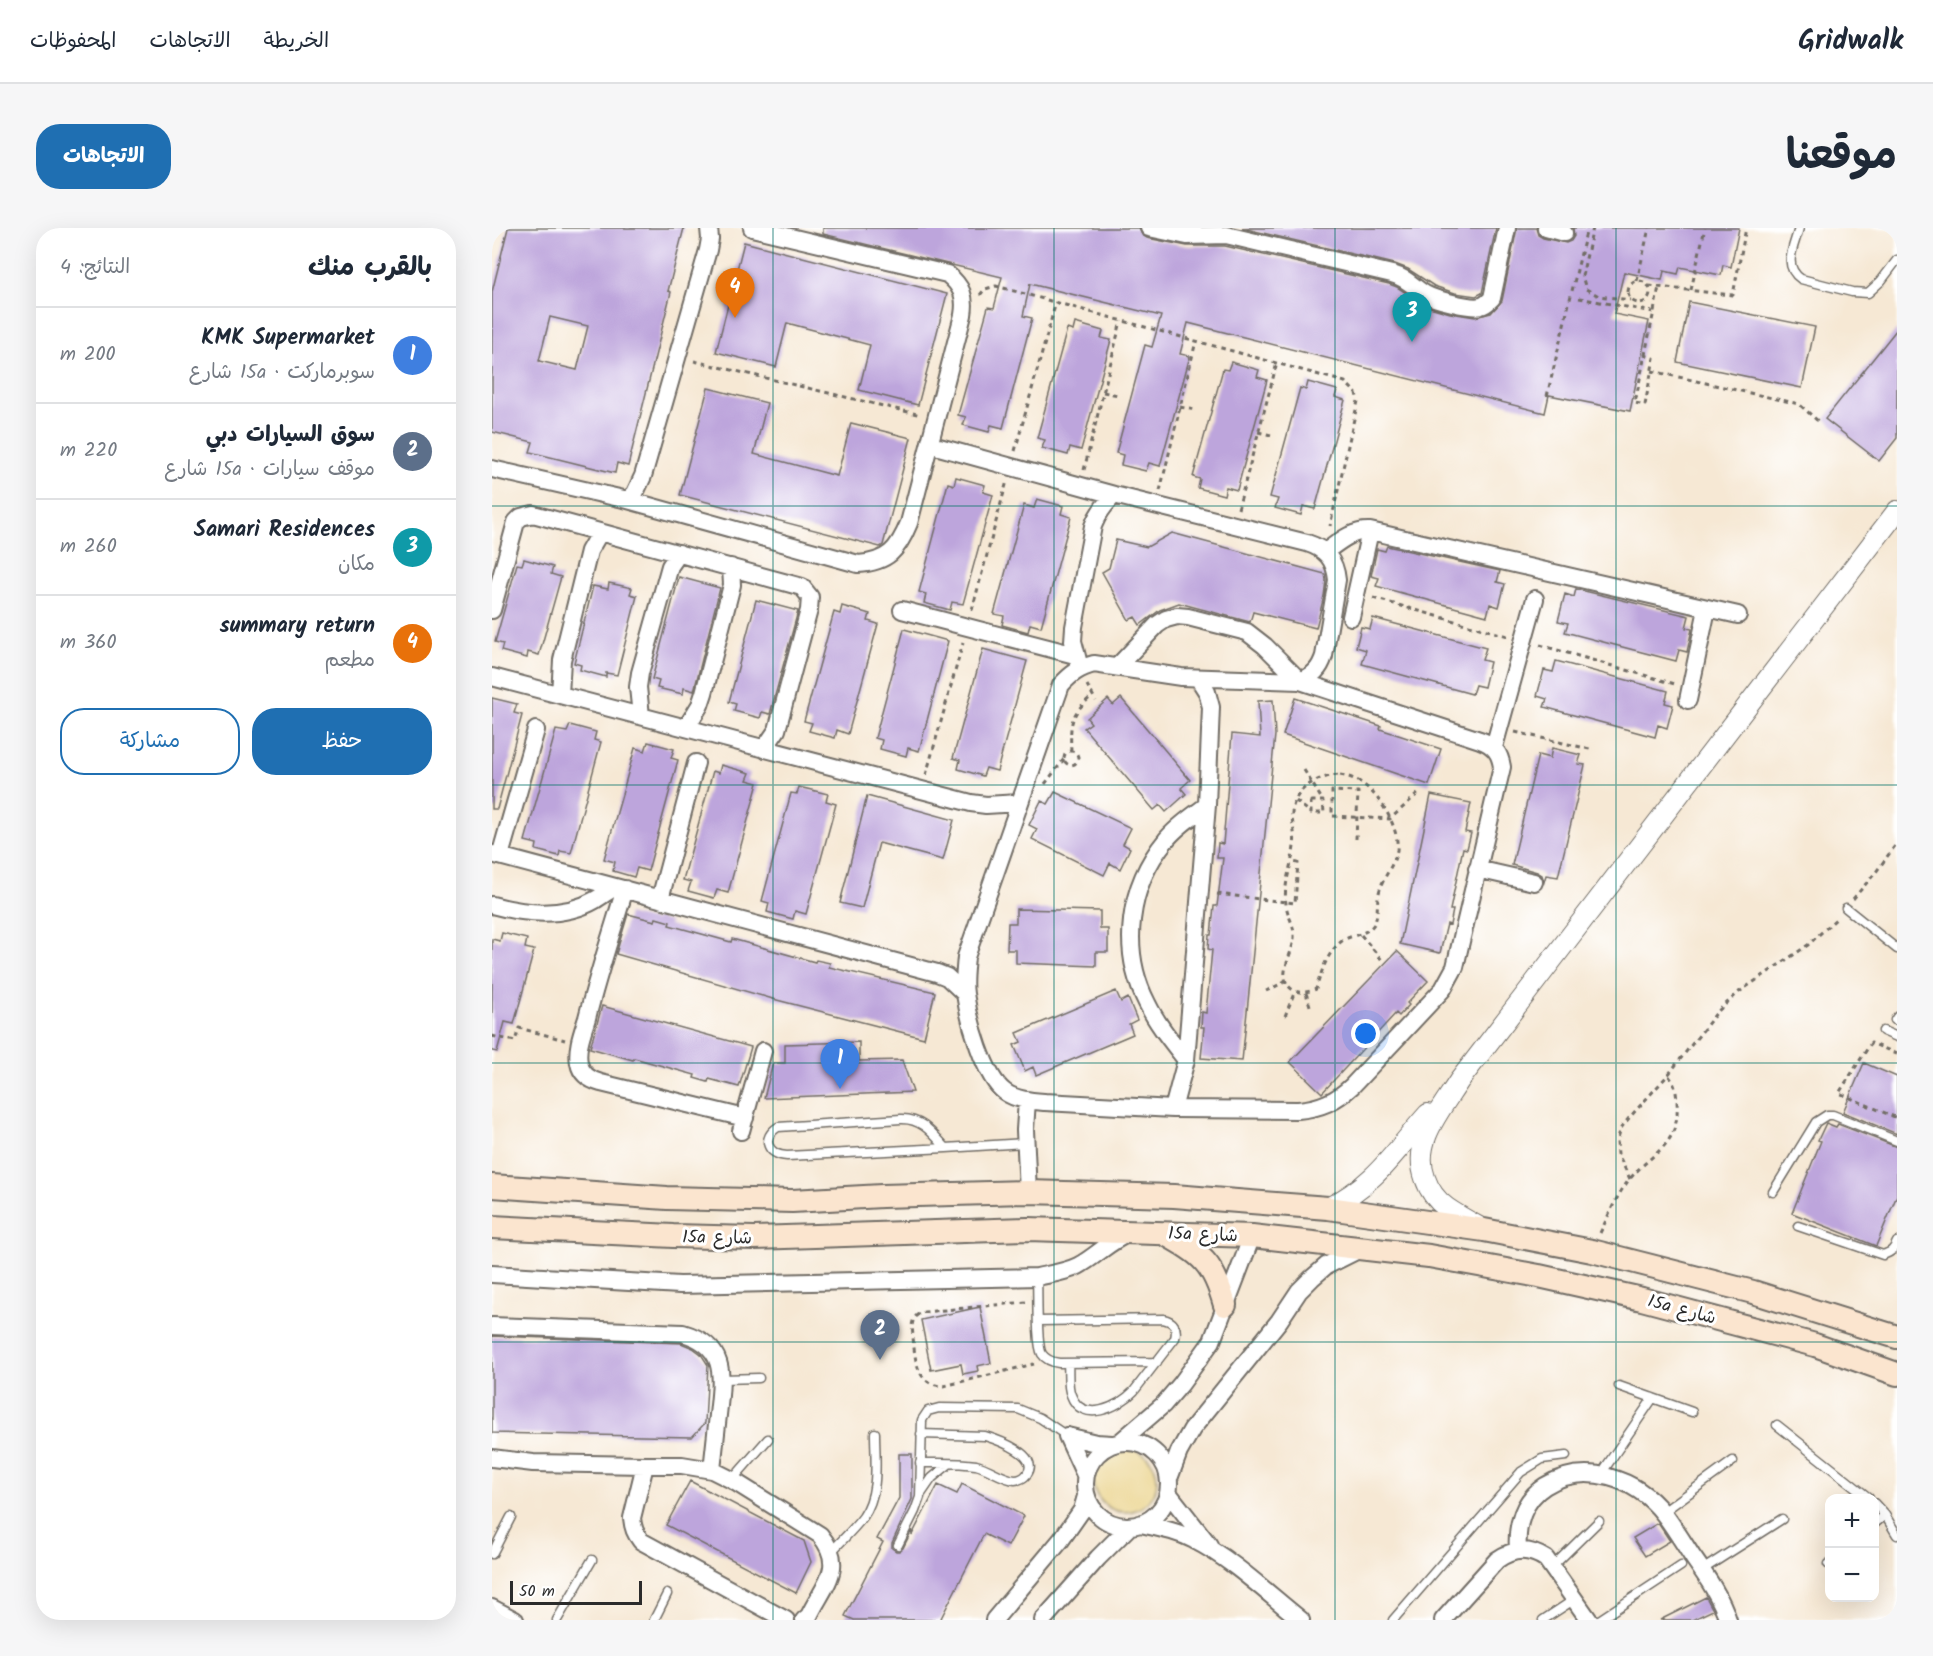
<!DOCTYPE html>
<html lang="ar">
<meta charset="utf-8">
<style>
body{margin:0;font-family:Kalam,"Playpen Sans Arabic",sans-serif;background:#f6f6f7;color:#1f2937;direction:rtl}
.controls{position:absolute;right:18px;bottom:18px;display:grid;overflow:hidden;border-radius:12px;box-shadow:0 6px 24px #0002}
.controls button{width:54px;height:54px;display:grid;place-items:center;padding:0;border:0;border-bottom:2px solid #e0e1e3;background:#fff;color:#1f2937;font:30px sans-serif}
.scale{position:absolute;left:18px;bottom:15px;width:132px;box-sizing:border-box;padding-left:6px;border:3px solid #2b2b2b;border-top:0;font-size:16px;line-height:21px;white-space:nowrap;color:#2b2b2b;-webkit-text-stroke:4px #fff;paint-order:stroke}
.you{position:absolute;left:874px;top:806px;width:21px;height:21px;margin:-15px;border:4px solid #fff;border-radius:50%;background:#1a73e8;box-shadow:0 0 0 9px #1a73e833}
.badge{display:grid;place-items:center;width:39px;height:39px;border-radius:50%;background:#1f6fb2;color:#fff;font-size:20px;font-weight:700}
.pin{position:absolute;translate:-50% -50px;filter:drop-shadow(0 2px 3px #0008)}
.pin::after{content:'';position:absolute;top:32px;width:21px;height:18px;background:inherit;clip-path:polygon(0 0,100% 0,50% 100%)}
.list{margin:0;padding:0;list-style:none}
h2{display:flex;justify-content:space-between;align-items:center;height:78px;margin:0;padding:0 24px;font-size:26px}
h2 small{font-size:20px;font-weight:400;color:#747a83}
.list li{display:grid;grid-template-columns:39px 1fr auto;gap:18px;align-items:center;box-sizing:border-box;height:96px;padding:0 24px;border-top:2px solid #e0e1e3}
.list b{display:block;font-size:22px;white-space:nowrap}
.list p{margin:0;font-size:20px;white-space:nowrap;color:#747a83}
.list em{font-size:20px;font-style:normal;color:#747a83}
.actions{display:flex;gap:12px;padding:18px 24px}
.actions a{flex:1;padding:14px 0;border:2px solid #1f6fb2;border-radius:24px;text-align:center;font-size:21px;color:#1f6fb2}
.actions .main{background:#1f6fb2;color:#fff}
.map{position:relative;flex:none;width:1405px;height:1392px;overflow:hidden;direction:ltr;border-radius:24px}
header{display:flex;align-items:center;gap:36px;box-sizing:border-box;height:84px;padding:0 30px;background:#fff;border-bottom:2px solid #e0e1e3}
header strong{font-size:28px}
nav{display:flex;gap:33px;margin-inline-start:auto;font-size:21px}
.intro{display:flex;align-items:center;justify-content:space-between;box-sizing:border-box;height:144px;padding:0 36px}
h1{margin:0;font-size:42px}
.button{padding:15px 27px;border-radius:24px;background:#1f6fb2;color:#fff;font-size:21px;font-weight:700}
main{display:flex;gap:36px;padding:0 36px}
aside{flex:1;background:#fff;border-radius:24px;box-shadow:0 6px 24px #0002}
.map>svg:first-child{display:block}
</style>
<header>
<strong>Gridwalk</strong>
<nav><a>الخريطة</a><a>الاتجاهات</a><a>المحفوظات</a></nav>
</header>
<div class="intro"><h1>موقعنا</h1><a class="button">الاتجاهات</a></div>
<main>
<div class="map">
<svg width="1405" height="1392" viewBox="0 0 1405 1392">
<rect width="100%" height="100%" fill="#fff"/>
<filter id="ink" filterUnits="userSpaceOnUse"><feTurbulence type="fractalNoise" baseFrequency=".0167" numOctaves="2"/><feDisplacementMap in="SourceGraphic" scale="12" xChannelSelector="R" yChannelSelector="G"/><feConvolveMatrix kernelMatrix="1 2 1 2 8 2 1 2 1" color-interpolation-filters="sRGB"/></filter>
<filter id="wash" filterUnits="userSpaceOnUse"><feTurbulence type="fractalNoise" baseFrequency=".008" numOctaves="4" result="noise"/><feDisplacementMap in="SourceGraphic" scale="24" xChannelSelector="R" yChannelSelector="G"/><feGaussianBlur stdDeviation="1.35" result="paint"/><feColorMatrix in="noise" values="0 0 0 0 0 0 0 0 0 0 0 0 0 0 0 0 0 1.4 0 .05"/><feComposite in="paint" operator="in"/></filter>
<g filter="url(#wash)">
<rect width="100%" height="100%" fill="#f6e8d4"/>
<path fill="#eeda9e" stroke="#8c8264" stroke-width="1.5" d="M601 1252a32 32 0 1 1 64 0a32 32 0 1 1-64 0Z"/>
<g id="blocks">
<path fill="#bda5dc" fill-rule="evenodd" d="M16,0h176l-16,63 3,1 -43,174 -11,-3 -2,10 -85,-21 3,-10 -41,-10v-140zM58,89l38,9 -11,44 -38,-9z
M331,0h316l3,7 5,3 40,8h38l164,38 8,3 29,19 24,7 25,4 16,-4 11,-12 15,-73h19l2,7 5,3 23,5 5,-2 3,-5 -1,-8h166l-8,39 -8,-2 -2,10 -41,-8 -2,7 -14,-3 -2,9 -38,-8 -10,42 35,7 -19,90 -81,-16 -4,18 -357,-90 -8,31 10,2 -30,110 -11,-3 -3,8 -25,-6 2,-10 -7,-2 29,-108 7,2 9,-31 -131,-32 -7,32 9,2 -29,110 -12,-3 -2,7 -26,-7 3,-8 -8,-2 30,-108 6,1 8,-31 -179,-43z
M750,0h254l-14,65 -6,3 -21,-3 -21,-7 -26,-17 -13,-5z
M252,14l203,52 -29,111 -59,-15 11,-45 -83,-22 -11,44 -60,-15z
M1197,74l126,25 -13,61 -125,-26z
M583,95l28,8 -2,7 10,2 -30,110 -11,-3 -2,8 -26,-7 3,-8 -8,-2 30,-109 6,2z
M1405,101v109l-18,23 -54,-42z
M739,134l28,8 -2,7 10,3 -30,110 -11,-3 -2,8 -26,-7 2,-9 -7,-2 30,-108 5,1z
M816,154l29,8 -2,7 10,3 -30,109 -12,-3 -2,9 -26,-7 3,-9 -8,-2 30,-109 6,2z
M216,160l59,15 -13,51 83,22 14,-53 60,15 -28,107 -3,2 -200,-52z
M464,249l29,8 -2,7 10,3 -30,109 -11,-2 -2,8 -26,-7 2,-9 -7,-2 29,-109 6,2z
M545,271l26,7 -2,8 10,3 -30,110 -11,-3 -2,8 -26,-7 2,-9 -10,-2 30,-109 10,3z
M680,305l153,41 1,6 -2,16 -8,32 -63,-16 -3,10 -71,-19 -19,7 -20,15 -5,-8 -6,3 -27,-48 7,-4 7,-28 31,7z
M895,318l113,25 -3,11 8,2 -6,23 -9,-3 -3,12 -111,-30 3,-8 -8,-2 6,-27 8,2z
M32,331l29,8 -2,7 10,3 -22,78 -11,-3 -1,6 -26,-7 2,-7 -8,-2 22,-78 5,1z
M187,349l41,11 -26,103 -10,-3 -1,6 -26,-6 2,-7 -7,-2z
M117,355l23,5 -2,6 7,2 -20,79 -11,-2v4l-26,-7 1,-5 -7,-2 19,-77 15,3z
M1084,361l113,27 -3,12 6,1 -5,23 -8,-2 -3,11 -111,-29 3,-9 -10,-2 7,-27 9,3z
M264,372l42,11 -28,103 -8,-2 -2,6 -26,-7 2,-7 -7,-2z
M350,378l28,8 -2,7 10,3 -30,110 -11,-4 -2,8 -26,-7 3,-8 -8,-2 30,-109 6,2z
M881,390l113,30 -4,12 8,2 -6,25 -9,-2 -3,9 -110,-30 4,-14 -10,-3 5,-20 9,2z
M412,401l44,12 -29,110 -11,-3 -2,8 -26,-7 2,-9 -7,-2z
M491,421l44,12 -30,110 -11,-3 -3,8 -25,-7 2,-9 -7,-2z
M1064,433l112,30 -3,12 8,2 -6,23 -9,-3 -3,12 -111,-30 3,-8 -10,-3 7,-26 9,2z
M0,470l25,6 -3,9 8,2 -25,94h-5z
M629,470l69,82 -9,8 5,6 -20,18 -6,-7 -6,5 -70,-82 7,-5 -4,-5 21,-19 5,6z
M803,470l86,28 -1,3 61,20 -12,36 -146,-50z
M781,472l2,35 -33,326 -41,-3 3,-31h-3l1,-15 4,1 6,-63 -4,-1 1,-14h2l3,-29h3l6,-48h-6l1,-15 5,1 9,-110 28,3 -2,-36z
M78,497l26,7 -2,8 7,2 -30,111 -11,-2 -1,5 -23,-6 1,-6 -12,-3 31,-111 11,2z
M156,514l26,7 -3,9 7,2 -30,111 -11,-3 -3,9 -21,-6 2,-9 -11,-3 31,-111 10,3z
M1060,520l29,7 -3,9 7,1 -27,112 -12,-2 -2,7 -2,-7 -5,-3 -25,-7 26,-110 12,3z
M229,537l29,8 -3,7 11,3 -30,110 -11,-3 -3,8 -26,-7 3,-9 -8,-2 30,-109 6,2z
M307,559l29,7 -2,7 10,3 -30,110 -11,-3 -2,8 -26,-7 2,-9 -7,-2 29,-108 6,1z
M563,564l76,36 -8,16 7,4 -10,21 -10,-6 -6,12 -72,-36 5,-10 -8,-4 12,-24 7,3z
M939,567l40,8 -6,29 6,1 -4,16 -4,-1 -13,62h3l-3,15 -3,-1 -7,29 -40,-9z
M375,568l87,24 -11,40 -64,-17 -17,65 -22,-5z
M524,681l84,2v18h8v23h-12v14l-80,-3v-13h-9l1,-27h8z
M136,686l27,7 1,-3 14,4 -1,3 62,17 1,-3 83,23 1,-2 14,3 -1,4 106,25 -11,46 -151,-39 -157,-45z
M10,705l25,6 -2,9 9,2 -20,74 -9,-2 -8,30 -5,-1v-112l8,2z
M905,723l31,30 -21,22 2,2 -10,11 -3,-3 -74,80 -32,-31z
M624,763l5,11 7,-4 9,22 -8,4 4,10 -97,41 -3,-8 -8,4 -11,-26 7,-3 -4,-9z
M110,778l149,41 -12,40 -30,-8 -1,3 -14,-4 1,-3 -61,-17 -1,2 -43,-12z
M367,814v19l43,-1 11,32 -149,6 9,-35h12v-19z
M1372,835l33,14v57l-54,-22z
M1334,895l10,4 2,-3 59,23v48l-21,51 -84,-33 29,-72 -3,-1z
M488,1079l11,56 -14,3 1,5 -15,3 -2,-10 -30,6 -10,-50z
M0,1108l189,7 12,5 8,6 7,11 -3,58 -13,14 -200,-4z
M407,1226h13v45l-20,44v5l4,3h3l4,-3 9,-18v5l26,-50 19,9 5,-10 62,32 -16,30 -24,-12 -44,86h-86l-9,-4 38,-74 -6,-3 22,-41z
M198,1253l114,60 7,21 -15,31 -130,-68z
M1166,1295l12,18 -25,15 -12,-18z
M1214,1369l7,13 -21,10h-32z"/>
</g>
</g>
<g filter="url(#ink)">
<use href="#blocks" fill-opacity="0" stroke="#726d66" stroke-width="1.5"/>
<g fill="none" stroke-linecap="round" stroke-linejoin="round">
<defs>
<path id="service" d="M1307,0c-5,19 -17,38 2,51l51,13 16,1 13,-12 16,-21
M1354,680l51,41
M1403,792l2,-3
M1391,803l14,6
M409,891c21,-1 32,15 45,29l-159,8c-20,-1 -26,-18 -9,-29z
M454,920l79,-5
M1281,964l43,-70 11,-7h6l64,26
M1306,998l85,29c8,-3 11,-5 14,-13
M545,1049c1,15 -1,67 5,77 4,6 10,8 17,9l98,-1
M547,1093l124,-2c10,2 15,8 12,19l-41,53c-15,16 -52,34 -63,4 -4,-9 -2,-22 -3,-32
M230,1151l37,-1
M1127,1158l73,26
M1285,1197l92,73
M428,1235c18,0 38,-1 56,2 13,3 26,14 39,15 5,0 9,-2 12,-6 14,-19 -29,-34 -42,-38l-64,-2
M1109,1246l52,-76
M240,1252l36,-41
M429,1266l11,-16 17,-14
M1382,1275l11,12 12,20
M1171,1284l70,-51
M1382,1296l11,-9
M406,1317l17,-34 5,-14 2,-77 6,-9 11,-3 79,1 22,9 27,18
M339,1324c10,-11 23,-23 32,-35 17,-24 12,-57 12,-84
M0,1326l19,-37
M1336,1336l2,-1
M1060,1339l47,-46
M1210,1342l80,-51
M65,1392l35,-60
M162,1392l13,-26
M901,1392l128,-148 21,-13 24,-3
M1051,1392l32,-21
M1107,1392l82,-54"/>
<path id="minor" d="M657,0l38,8 39,-1 166,39c17,5 19,12 33,20 9,5 46,15 56,12 5,-1 7,-4 11,-8l15,-70
M1054,0l18,5
M447,219l175,48 193,48c19,6 28,17 30,37l-13,76c-4,13 -11,20 -24,25l-35,-35 -18,-14 -59,-15 -11,-1 -11,3 -9,6 -40,42
M0,241l136,31 230,64c30,-2 40,-14 51,-41l54,-208c3,-18 -1,-29 -16,-41l-195,-46
M136,272l7,-7 8,-17 65,-226 2,-11 -1,-11
M833,324c14,-10 27,-22 45,-21l368,84
M0,382l24,-88 5,-5 12,-3 269,73 8,10 -1,13 -32,120 -13,19
M410,382l173,45
M859,389l19,-86
M602,436l87,13 119,4 180,59c14,5 20,13 22,27l-47,200 -12,22 -91,97c-16,15 -31,22 -54,24l-125,-1 -128,-7c-13,-1 -29,-2 -40,-10 -21,-15 -36,-72 -40,-98 -2,-12 0,-25 1,-37l95,-272c10,-11 18,-17 33,-21z
M588,440l-7,-27 1,-14 19,-101c5,-13 11,-21 21,-31
M0,449l479,126 15,2 33,-2
M68,467l2,-35 27,-109 11,-19
M1196,472l19,-91
M149,488l-3,-29 2,-14 30,-107 9,-13
M194,500l14,-23 4,-12 28,-108 -1,-18
M1002,519l41,-148
M0,626l445,119 10,4 17,16
M8,628l36,-126
M985,641l57,13
M133,661c-13,43 -27,85 -38,129 -4,13 -11,30 -8,45 2,11 11,17 22,20l144,35
M168,671l36,-136
M0,677c33,9 72,13 103,-5 7,-4 13,-9 20,-13
M694,832c-14,-18 -29,-36 -39,-57 -27,-53 -19,-117 19,-163 11,-14 27,-24 41,-35
M535,872l-2,30 3,62
M681,881l13,-49 21,-255 4,-98 -4,-15 -9,-14
M249,903l22,-80
M0,1046l188,11 357,-8c14,-3 29,-5 41,-11 19,-10 32,-26 52,-33
M0,1098l191,7c45,13 39,44 35,82 -2,18 -4,37 -6,55
M575,1208l29,7 16,1
M575,1208l18,39
M629,1213l42,-36 18,-21 31,-43 40,-105
M593 1256a42 42 0 1 1 84 0a42 42 0 1 1-84 0Z
M0,1230l41,5 112,2
M678,1248l9,-24 13,-23 87,-108 20,-30 13,-13 14,-12 34,-17
M677,1266l40,51
M649,1296c18,4 36,7 53,16 38,19 73,53 107,80
M1026,1322c-2,-25 5,-50 27,-64 40,-25 91,-8 119,28 10,13 19,28 28,42 14,20 29,41 36,64
M0,1380l23,12
M294,1392l-145,-79c-6,-8 -8,-13 -9,-23l13,-53h37l30,5 20,10 88,55c27,32 3,51 -11,81l-5,4
M502,1392l67,-80 21,-30 4,-14
M551,1392l55,-62 32,-32
M951,1392l54,-60c17,-12 32,-12 49,-1l43,61"/>
<path id="tertiary" d="M836,980c49,-25 66,-56 100,-94
M987,999c-11,-6 -22,-12 -32,-19 -10,-7 -18,-18 -22,-30 -13,-36 15,-67 34,-97l438,-570"/>
<path id="secondary" d="M0,958l175,12 125,3 90,-5 146,-4 146,4 154,12 156,22 108,21 161,41 144,45
M0,999l181,9 81,2 274,-9 224,7 177,20 110,20 103,23 173,46 82,29
M673,1006c37,21 48,28 60,71"/>
</defs>
<use href="#service" stroke="#726d66" stroke-width="11"/>
<use href="#minor" stroke="#726d66" stroke-width="20"/>
<use href="#tertiary" stroke="#726d66" stroke-width="22"/>
<use href="#secondary" stroke="#726d66" stroke-width="26"/>
<path stroke="#726d66" stroke-width="3" stroke-dasharray="4.5 4.5" stroke-linecap="butt" d="M1101,0l-11,48 4,13 13,7 32,4
M1136 64a11 11 0 1 1 22 0a11 11 0 1 1-22 0Z
M1145,53l12,-53
M1157,58l84,9 13,-67
M1199,62l14,-62
M488,67l5,-6 11,-3 349,96 11,11 2,8 -28,125
M1087,70l74,14
M1152,127l10,3 -9,47 -10,-2 24,-116
M202,133l227,54
M1160,143l147,33 20,18
M611,164l15,3
M1055,168l40,-168
M688,179l15,3
M766,204l13,3
M523,223l41,-149
M592,242l37,-149
M668,263l36,-150
M746,281l39,-146
M881,370l135,38
M480,382l35,-129
M1048,417l135,39
M595,457l9,16
M1023,504l79,18
M579,523c-1,-29 -1,-36 21,-55
M572 530a7 7 0 1 1 14 0a7 7 0 1 1-14 0Z
M812,542l19,31
M434,547l37,-132
M848,547c5,1 10,2 14,4 22,9 46,47 43,71 -3,16 -15,28 -18,43 -3,10 0,22 -5,31 -8,12 -22,10 -32,17 -15,11 -21,32 -26,48 -10,4 -22,6 -29,-5 -8,-14 8,-34 7,-49 0,-11 -7,-20 -8,-31 -3,-20 6,-38 8,-58 2,-11 -2,-21 -2,-32 1,-26 26,-38 48,-39z
M553,556l19,-25
M804,573l15,12
M819,573h12l1,12h-13z
M864,611l2,-47 -26,-1v25l58,3 31,-28
M725,666l78,9 3,-40 -7,-1
M1361,671l23,-27 21,-29
M869,707l21,25
M774,763l21,-10
M814,765l5,16
M793,788l10,-25
M0,808l23,5 4,-13 46,12
M1405,826l-26,-11 -32,50 58,25
M1138,951l-12,-25 -1,-13 4,-13 8,-10 39,-43 49,-63 22,-20 69,-47 29,-27
M1108,1005c9,-18 16,-37 29,-53 24,-30 51,-32 48,-79 -1,-11 -2,-18 -9,-26
M534,1074l-102,10c-8,2 -11,6 -12,14 3,24 0,60 32,60l90,-22"/>
<use href="#service" stroke="#fff" stroke-width="8"/>
<use href="#minor" stroke="#fff" stroke-width="16"/>
<use href="#tertiary" stroke="#fff" stroke-width="20"/>
<use href="#secondary" stroke="#fbe5cf" stroke-width="22"/>
</g>
</g>
<path fill="none" stroke="#0f766e" stroke-width="1.5" stroke-opacity="0.55" d="M281,0v1392M562,0v1392M843,0v1392M1124,0v1392M0,278h1405M0,557h1405M0,835h1405M0,1114h1405"/>
<g text-anchor="middle" stroke-width="6" stroke-linejoin="round" paint-order="stroke">
<g font-size="18" fill="#2b2b2b" stroke="#fff">
<text transform="translate(711 1006) rotate(2)" y="6">15a شارع</text>
<text transform="translate(225 1009) rotate(1)" y="6">15a شارع</text>
<text transform="translate(1190 1081) rotate(15)" y="6">15a شارع</text>
</g>
</g>
</svg>
<div class="controls">
<button>+</button>
<button>−</button>
</div>
<div class="scale">50 m</div>
<div class="you"></div>
<div class="pin badge" style="left:348px;top:861px;background:#3f7fe0">1</div>
<div class="pin badge" style="left:388px;top:1132px;background:#5c6f8a">2</div>
<div class="pin badge" style="left:920px;top:114px;background:#0f9aa8">3</div>
<div class="pin badge" style="left:243px;top:90px;background:#e8710a">4</div>
</div>
<aside>
<h2>بالقرب منك<small>النتائج: 4</small></h2>
<ul class="list">
<li><span class="badge" style="background:#3f7fe0">1</span><div><b>KMK Supermarket</b><p>سوبرماركت · 15a شارع</p></div><em>200 m</em></li>
<li><span class="badge" style="background:#5c6f8a">2</span><div><b>سوق السيارات دبي</b><p>موقف سيارات · 15a شارع</p></div><em>220 m</em></li>
<li><span class="badge" style="background:#0f9aa8">3</span><div><b>Samari Residences</b><p>مكان</p></div><em>260 m</em></li>
<li><span class="badge" style="background:#e8710a">4</span><div><b>summary return</b><p>مطعم</p></div><em>360 m</em></li>
</ul>
<div class="actions"><a class="main">حفظ</a><a>مشاركة</a></div>
</aside>
</main>
